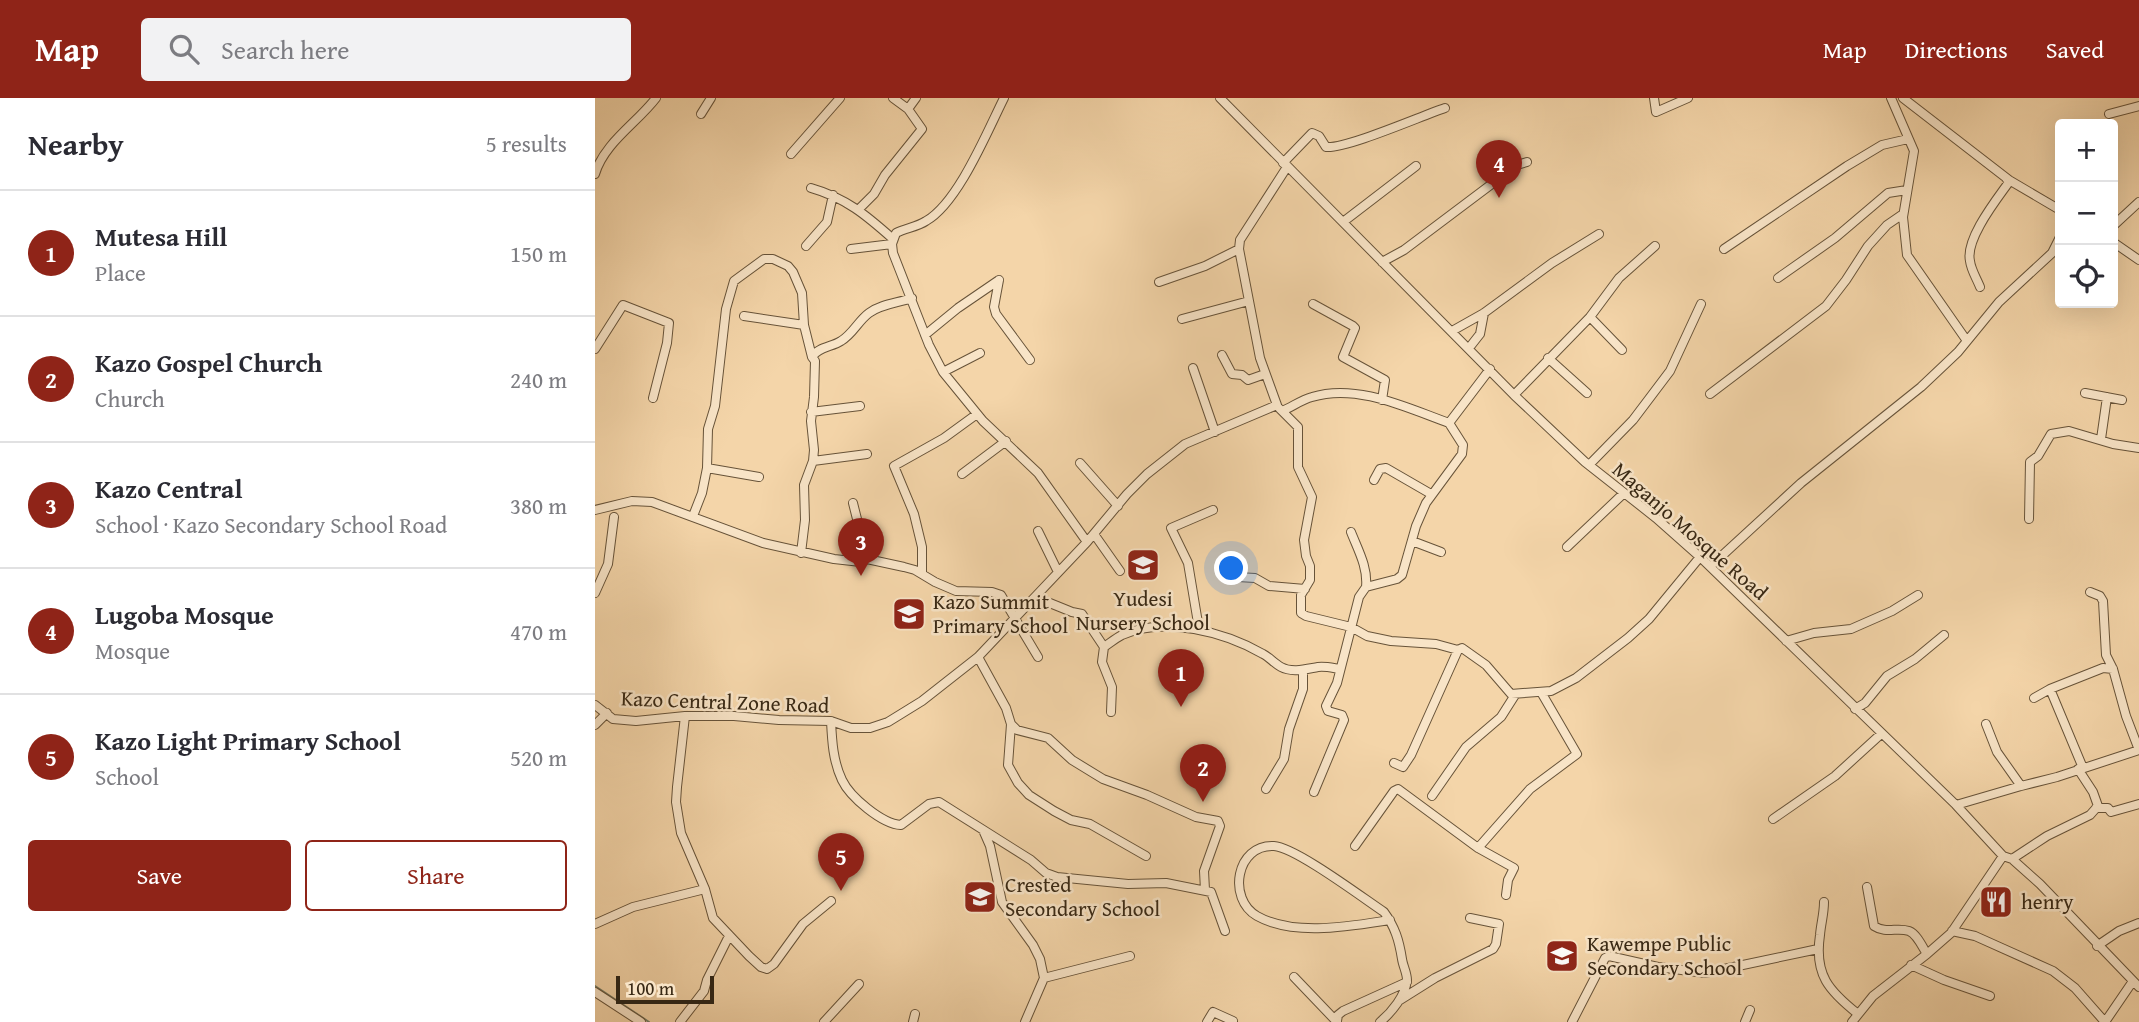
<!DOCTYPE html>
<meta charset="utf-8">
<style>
body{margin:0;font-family:"Gentium Book Plus",serif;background:#f2f2f3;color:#2b2b33}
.controls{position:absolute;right:21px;top:21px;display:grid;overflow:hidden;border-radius:7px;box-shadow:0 7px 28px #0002}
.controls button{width:63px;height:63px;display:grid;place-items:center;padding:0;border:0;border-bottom:2px solid #e1e1e2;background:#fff;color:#2b2b33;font:35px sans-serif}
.scale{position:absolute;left:21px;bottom:18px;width:98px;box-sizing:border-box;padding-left:7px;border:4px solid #382814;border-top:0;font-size:19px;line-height:24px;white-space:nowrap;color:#382814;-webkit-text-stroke:5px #f8e4c7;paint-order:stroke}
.you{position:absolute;left:637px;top:471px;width:24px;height:24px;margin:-18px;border:5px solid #fff;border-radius:50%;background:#1a73e8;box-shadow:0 0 0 10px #1a73e833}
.badge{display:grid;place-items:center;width:46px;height:46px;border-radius:50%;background:#8f2418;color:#fff;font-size:23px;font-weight:700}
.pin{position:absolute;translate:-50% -58px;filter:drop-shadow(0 2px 4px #0008)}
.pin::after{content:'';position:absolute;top:37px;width:24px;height:21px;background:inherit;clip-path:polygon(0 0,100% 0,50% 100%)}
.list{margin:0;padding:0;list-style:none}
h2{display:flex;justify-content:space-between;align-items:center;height:91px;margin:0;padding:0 28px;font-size:30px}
h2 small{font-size:23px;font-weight:400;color:#7c7c81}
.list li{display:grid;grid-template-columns:46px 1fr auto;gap:21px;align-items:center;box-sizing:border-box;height:126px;padding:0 28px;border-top:2px solid #e1e1e2}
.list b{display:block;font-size:26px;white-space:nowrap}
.list p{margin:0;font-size:23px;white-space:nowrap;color:#7c7c81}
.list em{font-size:23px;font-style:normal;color:#7c7c81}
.actions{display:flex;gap:14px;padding:21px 28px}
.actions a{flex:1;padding:16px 0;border:2px solid #8f2418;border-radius:7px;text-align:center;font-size:24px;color:#8f2418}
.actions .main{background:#8f2418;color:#fff}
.icon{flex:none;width:38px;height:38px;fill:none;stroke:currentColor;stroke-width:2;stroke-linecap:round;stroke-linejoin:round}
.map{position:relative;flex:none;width:1544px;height:924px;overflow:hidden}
header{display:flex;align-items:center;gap:42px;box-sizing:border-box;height:98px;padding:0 35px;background:#8f2418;color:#fff}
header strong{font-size:33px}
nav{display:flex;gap:38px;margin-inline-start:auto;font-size:24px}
.search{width:490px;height:63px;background:#f2f2f3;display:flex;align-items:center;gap:18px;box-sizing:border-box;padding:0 24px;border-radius:7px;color:#7c7c81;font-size:26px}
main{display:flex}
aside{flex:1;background:#fff}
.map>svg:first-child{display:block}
</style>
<header>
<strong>Map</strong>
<div class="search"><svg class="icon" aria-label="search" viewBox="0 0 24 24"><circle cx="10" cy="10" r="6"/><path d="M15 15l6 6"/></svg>Search here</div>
<nav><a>Map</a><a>Directions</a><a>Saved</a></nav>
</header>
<main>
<aside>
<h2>Nearby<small>5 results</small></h2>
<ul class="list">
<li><span class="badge">1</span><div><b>Mutesa Hill</b><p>Place</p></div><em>150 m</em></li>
<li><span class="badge">2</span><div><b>Kazo Gospel Church</b><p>Church</p></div><em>240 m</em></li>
<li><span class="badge">3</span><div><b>Kazo Central</b><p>School · Kazo Secondary School Road</p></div><em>380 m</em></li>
<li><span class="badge">4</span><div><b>Lugoba Mosque</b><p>Mosque</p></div><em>470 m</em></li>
<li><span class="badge">5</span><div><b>Kazo Light Primary School</b><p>School</p></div><em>520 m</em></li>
</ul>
<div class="actions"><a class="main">Save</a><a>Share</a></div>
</aside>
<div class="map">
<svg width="1544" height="924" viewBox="0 0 1544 924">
<rect width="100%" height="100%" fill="#f4d5a9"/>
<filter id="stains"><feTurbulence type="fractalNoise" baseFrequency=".00286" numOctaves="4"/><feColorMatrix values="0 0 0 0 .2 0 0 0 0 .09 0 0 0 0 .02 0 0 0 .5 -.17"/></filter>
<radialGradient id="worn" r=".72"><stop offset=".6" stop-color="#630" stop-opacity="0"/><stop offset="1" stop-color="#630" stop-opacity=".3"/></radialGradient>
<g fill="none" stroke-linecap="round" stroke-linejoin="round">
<path stroke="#757f6a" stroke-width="2" d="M0,888l54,36"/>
<defs>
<path id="minor" d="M625,0l294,297 71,67 71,56 44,39 256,248 47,51 9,3 28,25 99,103
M1059,0l2,14 32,-14
M1296,0l23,53 -11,66 4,38 60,86
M1308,0l106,82 51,30
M313,11l8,-11
M106,16l10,-16
M1514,16l30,-8
M196,56l49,-56
M688,65l29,-30 7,3 7,11c20,2 95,-31 119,-39
M0,76c9,-31 42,-51 61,-76
M216,90c35,10 55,27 82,51
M264,111l15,-15 11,-19 37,-46 -14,-20 -15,-11
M748,124l73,-56
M1518,128l26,-24
M1518,144l26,18
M297,146l1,9 36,92 14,27 40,49 55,52 49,69
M211,148l21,-24 6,-27
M256,151l41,-5 4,-11c10,-5 21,-6 30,-12 32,-18 61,-89 78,-123
M1129,151l123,-83 35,-21 26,-6
M787,164l22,-12 113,-85 10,-3
M1183,180l57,-40 53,-45 19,-3
M404,182l-5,27 2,7 34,46
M564,184l46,-16 34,-17
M1385,189c-3,-8 -9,-17 -10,-26 -5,-22 27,-62 39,-79l-3,-4
M718,206l40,22 2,2 -12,29 42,23 -3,20
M149,218l60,9
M995,219l32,33
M587,221l67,-18
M857,233l32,-18 68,-50 47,-29
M330,237l33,-27 41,-28
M874,250l11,-14 4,-21
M0,251l28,-44 46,18 -2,20 -14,55
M627,257l10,19 10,1 6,5 17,-6
M953,260l39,35
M598,270l22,64
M348,274l37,-19
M1490,295l37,7
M1115,296l116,-88 20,-26 22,-34 19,-21 16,-11
M919,297l76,-78 29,-39 36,-32
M685,311l2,2c10,-4 19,-11 30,-14 45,-14 95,11 137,26
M687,313l16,16v40l14,30 -8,43 2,16 4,10v14l-9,15v18l5,3 45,11 16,9 24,5 45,3 22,6 4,-2 24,17 25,29 40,-3 25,-13 52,-40 21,-19 51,-62
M216,314l49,-6
M1506,341l6,-42
M218,363l54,-7
M485,365l38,43
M994,367l44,-45 37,-49 31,-67
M112,370l52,9
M367,376l44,-33
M779,382l6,-11 6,-1 45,26
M258,405l14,56
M0,412l37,-9 20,1 111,41 71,16 27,3 6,-3 37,8 11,3 20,12 21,9 36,1 9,3 37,62
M98,418l9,-23 5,-25 1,-39 7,-23 11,-97 8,-28 30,-22h9l15,7 5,6 9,21 2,32 8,32
M1434,421l1,-57 8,-6 13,-22 18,-3 44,13 26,4
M443,433l20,41
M756,434c7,18 17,35 15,55
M499,436l26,37
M817,443l29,11
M972,449l57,-54
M206,455l4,-33 -1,-35 9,-24 1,-11 -3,-29 3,-24 1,-36 -3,-4c6,-10 20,-10 29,-16 12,-7 17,-20 28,-28 12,-9 29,-10 43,-15
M1119,465l87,-80 120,-96 37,-35 41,-50 53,-49 8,-16
M327,476v-27l-8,-33 -20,-48 50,-28 33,-24
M643,479l17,1 14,8 36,3
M1495,494l10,4 3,5 3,54 7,14 13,47 13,34
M0,495l13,-29 6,-47
M440,499l37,15 10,2 22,33 -2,15 10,25 -1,25
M604,531l-11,-66 -17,-35 42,-18
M1191,543l28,-8 37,-4 41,-18 26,-16
M509,549c6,-4 12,-9 18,-12 43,-19 103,-3 141,19 6,3 11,9 18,13 11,6 25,2 37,0 7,-1 15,1 22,2
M383,559l28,51 5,16 -3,41 10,18 11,12 25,16 17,9 19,4 56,32
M1455,591l53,-21 10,1
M1439,600l16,-9 33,79
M0,607l18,14 23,2 49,-5h49l45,4 52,1 20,7h19l18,-6 34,-21 56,-44 109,-115 40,-48 20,-20 38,-30 92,-39 -17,-47 -21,-109 1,-9 47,-73
M1260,611l10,-6 22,-27 28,-17 29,-24
M90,618l-8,71 -1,15 5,31 24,56 8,29 36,38 12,11 6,2 7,-5 29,-40 28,-23
M236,623c1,20 2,40 11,59 8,17 40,44 59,45l28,-21 10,-2 92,58 15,13 11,4 71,7 38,-1 45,9 14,39
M416,626l6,6 31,8 24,22 31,19 44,16 49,22 22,4 2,5 -16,45 1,19
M1391,626l11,28 24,34
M0,627l12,-12
M799,665l9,4 8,-12 47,-105
M671,691l18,-30 5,-30 14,-40v-19
M719,694l30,-72 -2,-5 -14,-4 -2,-5 11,-23 22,-86 7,-10 31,-8 5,-4 14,-49 10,-23 36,-49 1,-9 -14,-22 41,-54
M837,698l34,-49 35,-30 14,-22
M1361,707l65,-19 36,-9 82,-27
M1501,710h12l3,4 28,-8
M1178,721l62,-43 46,-42
M388,732l7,16 12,56 31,43 7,14 4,19
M760,748l39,-55 4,-2 80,59 36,20 -6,12 -2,15
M883,750l52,-59 47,-35 -36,-62
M1417,761l35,-23 43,-21 8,-9 -5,-14 -15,-23
M1272,789l7,39c12,8 23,1 35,5 8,3 14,17 18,23
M1229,804c0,12 -3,21 -4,33 -6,40 9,56 38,79
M0,826l38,-17 72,-18
M1357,833l23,5 78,35 22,17 30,34
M1502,848l22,-15 20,-8
M1316,867l33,15 46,16
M699,879l43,45
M0,894l46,30
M805,902l35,-22 58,-29 3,-5 3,-20 -29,-6
M742,923l1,-6 5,-4 64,-29
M85,924l24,-31 3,-11 22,-44
M229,924l35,-38
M318,924l2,-8
M430,924l19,-44 86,-22
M612,924l6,-10 20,9
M785,924c12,-10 25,-26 27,-42 0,-7 -4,-14 -5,-21 -3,-19 -7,-32 -18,-47 -21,-14 -89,-65 -110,-66 -38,-2 -47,53 -17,70 37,21 94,10 133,4
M977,924l33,-64 4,-2 49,11 47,6 113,-24
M1150,924l5,-12
M1257,924l21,-26 54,-42 24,-21 52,-77
M1510,924l28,-41"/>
</defs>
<use href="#minor" stroke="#675339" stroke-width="10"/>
<use href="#minor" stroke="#f8e4c7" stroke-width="8"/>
</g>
<defs>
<symbol id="school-square" viewBox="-11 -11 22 22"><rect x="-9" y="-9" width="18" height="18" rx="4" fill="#8f2418" stroke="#f8e4c7"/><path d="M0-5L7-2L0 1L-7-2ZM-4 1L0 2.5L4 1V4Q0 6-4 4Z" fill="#fff"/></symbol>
<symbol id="restaurant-square" viewBox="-11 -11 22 22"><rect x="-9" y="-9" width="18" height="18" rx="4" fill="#8f2418" stroke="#f8e4c7"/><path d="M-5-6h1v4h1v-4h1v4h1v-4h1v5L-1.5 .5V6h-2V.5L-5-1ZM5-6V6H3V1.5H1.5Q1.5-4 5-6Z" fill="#fff"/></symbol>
</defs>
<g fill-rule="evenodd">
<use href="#school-square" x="529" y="448" width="38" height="38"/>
<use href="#school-square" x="295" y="497" width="38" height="38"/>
<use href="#school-square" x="366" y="780" width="38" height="38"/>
<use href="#restaurant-square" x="1382" y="785" width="38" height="38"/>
<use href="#school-square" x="948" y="839" width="38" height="38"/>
</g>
<g text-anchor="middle" stroke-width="5" stroke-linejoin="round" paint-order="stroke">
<g font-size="21" fill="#382814" stroke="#f8e4c7">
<text transform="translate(1095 433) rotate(41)" y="7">Maganjo Mosque Road</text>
<text transform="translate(130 604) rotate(2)" y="7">Kazo Central Zone Road</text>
</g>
<g font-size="21" fill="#382814" stroke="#f8e4c7" text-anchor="start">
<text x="548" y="508" text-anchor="middle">Yudesi<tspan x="548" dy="24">Nursery School</tspan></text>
<text x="338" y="511">Kazo Summit<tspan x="338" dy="24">Primary School</tspan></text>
<text x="410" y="794">Crested<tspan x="410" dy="24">Secondary School</tspan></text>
<text x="1426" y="811">henry</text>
<text x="992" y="853">Kawempe Public<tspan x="992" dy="24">Secondary School</tspan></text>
</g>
</g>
<rect width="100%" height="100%" filter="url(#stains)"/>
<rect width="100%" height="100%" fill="url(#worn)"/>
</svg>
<div class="controls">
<button>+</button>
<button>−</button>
<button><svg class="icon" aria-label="locate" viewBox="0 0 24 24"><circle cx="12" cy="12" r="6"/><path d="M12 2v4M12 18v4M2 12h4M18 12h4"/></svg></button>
</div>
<div class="scale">100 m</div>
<div class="you"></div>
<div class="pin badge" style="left:586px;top:609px">1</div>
<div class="pin badge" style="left:608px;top:704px">2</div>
<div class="pin badge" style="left:266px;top:478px">3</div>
<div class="pin badge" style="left:904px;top:100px">4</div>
<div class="pin badge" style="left:246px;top:793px">5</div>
</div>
</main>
